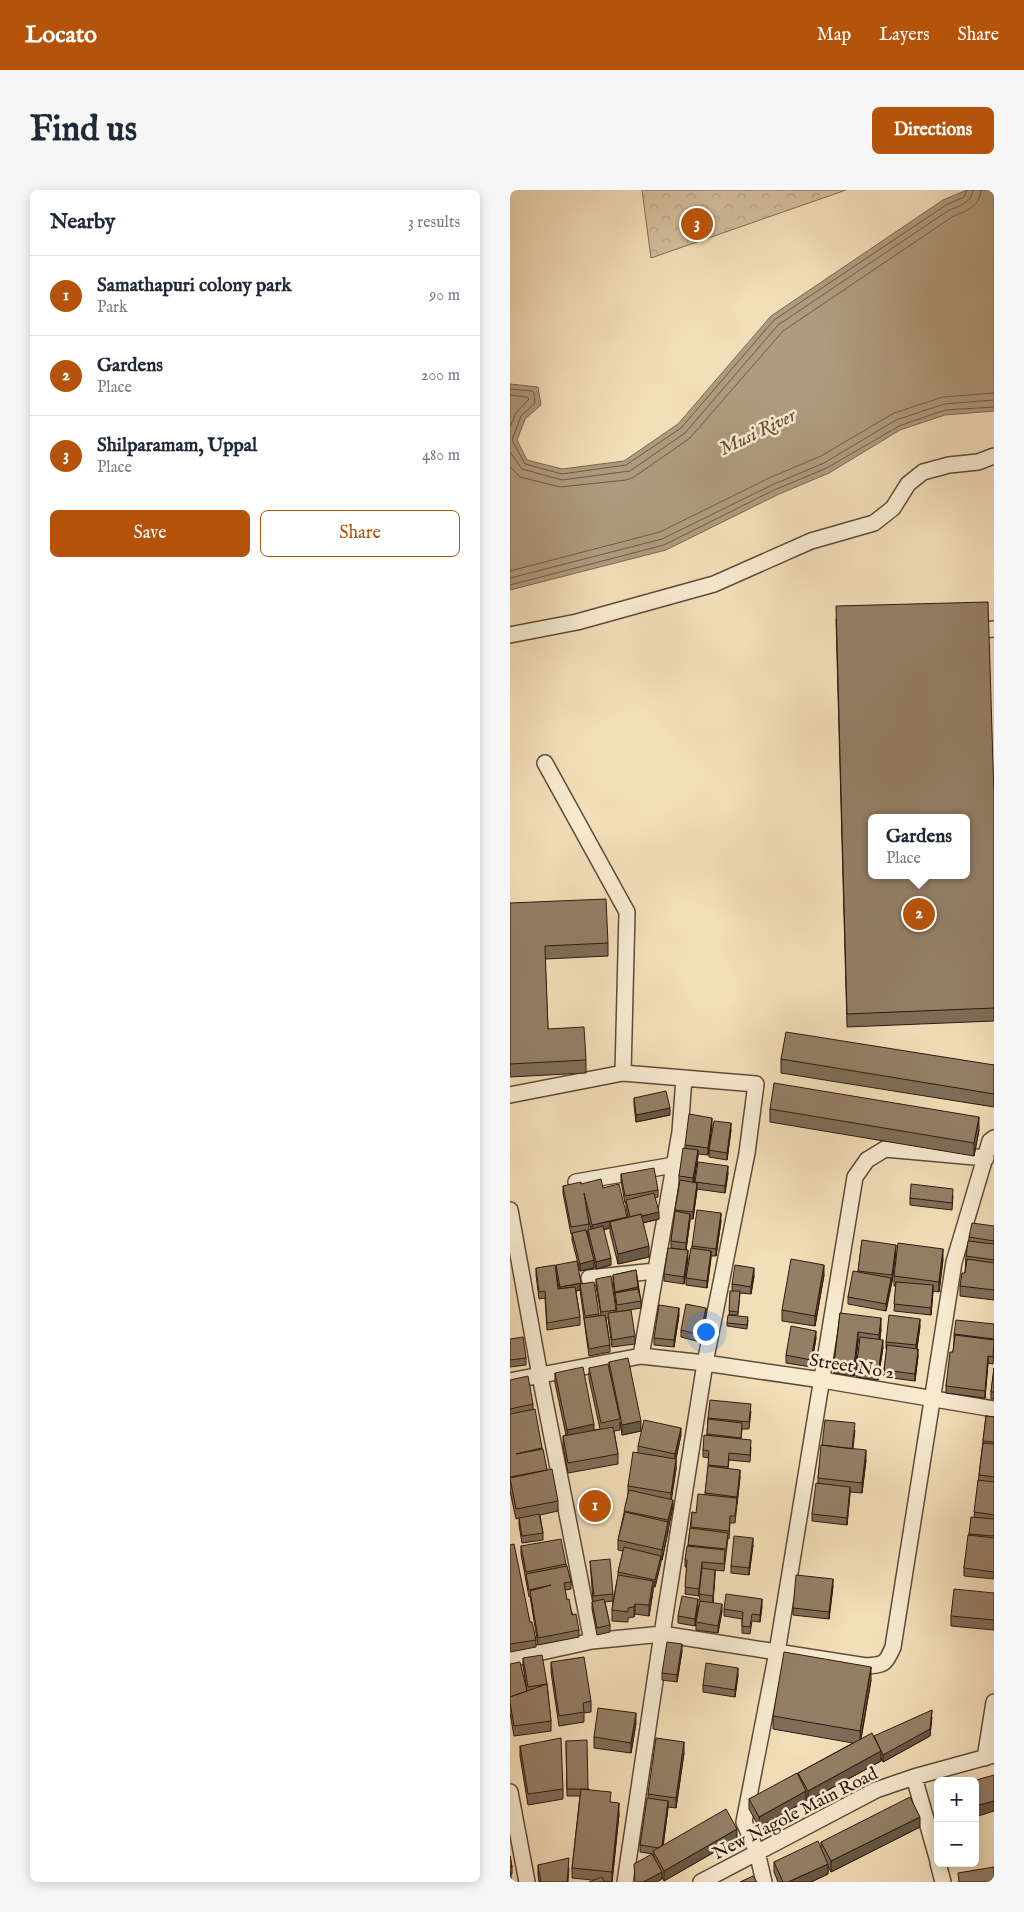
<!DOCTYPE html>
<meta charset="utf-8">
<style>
body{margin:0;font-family:"IM FELL English",serif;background:#f6f6f7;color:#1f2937}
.controls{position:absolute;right:15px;bottom:15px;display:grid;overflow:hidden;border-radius:8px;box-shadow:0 2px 12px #0003}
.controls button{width:45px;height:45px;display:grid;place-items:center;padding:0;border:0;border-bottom:1px solid #e0e1e3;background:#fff;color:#1f2937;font:25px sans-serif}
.you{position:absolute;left:195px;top:1141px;width:18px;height:18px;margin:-12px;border:4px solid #fff;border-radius:50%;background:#1a73e8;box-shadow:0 0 0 8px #1a73e833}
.badge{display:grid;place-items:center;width:32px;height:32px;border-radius:50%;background:#b45309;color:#fff;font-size:16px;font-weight:700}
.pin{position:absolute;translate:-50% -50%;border:2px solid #fff;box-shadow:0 1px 5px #0006}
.popup{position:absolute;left:358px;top:624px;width:102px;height:65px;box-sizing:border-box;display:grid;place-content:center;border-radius:8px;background:#fff;filter:drop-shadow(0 1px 4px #0005);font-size:16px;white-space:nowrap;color:#747a83}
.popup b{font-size:19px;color:#1f2937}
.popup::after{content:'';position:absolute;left:50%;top:100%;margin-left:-10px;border:10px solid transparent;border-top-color:#fff}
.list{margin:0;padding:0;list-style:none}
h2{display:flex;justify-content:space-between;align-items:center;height:65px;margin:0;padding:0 20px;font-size:21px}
h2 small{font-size:16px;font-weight:400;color:#747a83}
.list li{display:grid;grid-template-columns:32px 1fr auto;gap:15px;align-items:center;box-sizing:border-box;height:80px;padding:0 20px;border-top:1px solid #e0e1e3}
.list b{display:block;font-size:19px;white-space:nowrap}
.list p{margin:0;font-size:16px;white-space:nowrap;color:#747a83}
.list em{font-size:16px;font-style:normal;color:#747a83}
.actions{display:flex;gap:10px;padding:15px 20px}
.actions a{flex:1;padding:11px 0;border:1px solid #b45309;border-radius:8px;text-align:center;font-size:18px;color:#b45309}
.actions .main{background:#b45309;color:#fff}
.map{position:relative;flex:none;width:484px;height:1692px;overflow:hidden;border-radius:8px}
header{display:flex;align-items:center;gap:30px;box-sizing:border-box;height:70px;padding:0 25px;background:#b45309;color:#fff}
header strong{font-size:24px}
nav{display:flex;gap:28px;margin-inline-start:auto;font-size:18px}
.intro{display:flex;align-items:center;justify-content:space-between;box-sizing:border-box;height:120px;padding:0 30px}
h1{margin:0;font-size:35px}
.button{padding:12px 22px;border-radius:8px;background:#b45309;color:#fff;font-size:18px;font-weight:700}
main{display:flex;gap:30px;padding:0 30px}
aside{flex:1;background:#fff;border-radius:8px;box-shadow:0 2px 12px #0003}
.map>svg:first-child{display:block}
</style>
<header>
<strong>Locato</strong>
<nav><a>Map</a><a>Layers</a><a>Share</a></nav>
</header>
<div class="intro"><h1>Find us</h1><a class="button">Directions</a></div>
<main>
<aside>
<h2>Nearby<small>3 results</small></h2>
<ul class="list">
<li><span class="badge">1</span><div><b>Samathapuri colony park</b><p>Park</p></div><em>90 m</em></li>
<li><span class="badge">2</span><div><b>Gardens</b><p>Place</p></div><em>200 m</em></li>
<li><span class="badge">3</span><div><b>Shilparamam, Uppal</b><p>Place</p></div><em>480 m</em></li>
</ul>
<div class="actions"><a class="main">Save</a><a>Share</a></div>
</aside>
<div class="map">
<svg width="484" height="1692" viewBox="0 0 484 1692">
<defs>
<pattern id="forest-crowns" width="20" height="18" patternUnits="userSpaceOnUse" patternTransform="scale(1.25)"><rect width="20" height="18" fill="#d1bc9b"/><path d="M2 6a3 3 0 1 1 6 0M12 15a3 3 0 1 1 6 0" fill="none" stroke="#b4a184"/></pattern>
</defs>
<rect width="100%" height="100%" fill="#f2deb8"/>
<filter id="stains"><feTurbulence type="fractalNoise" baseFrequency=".004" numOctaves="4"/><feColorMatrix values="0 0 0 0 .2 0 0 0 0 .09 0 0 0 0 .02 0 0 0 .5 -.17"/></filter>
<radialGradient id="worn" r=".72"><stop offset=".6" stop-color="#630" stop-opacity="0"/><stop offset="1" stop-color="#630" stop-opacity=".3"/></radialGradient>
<path fill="url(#forest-crowns)" stroke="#806a54" d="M132,0h204l-195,68z"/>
<path fill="#af9b7e" stroke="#7b6751" d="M457,0h27v221l-49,4 -45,15 -71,43 -52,22 -111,55 -156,40v-206l28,3 3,18 -16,14 -8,21 10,20 35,9 62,-8 54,-37 93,-108 172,-116z"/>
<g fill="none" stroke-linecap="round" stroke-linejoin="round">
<path stroke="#6e5a46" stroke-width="1" d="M0,199l22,2 2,2 1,10 -14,13 -9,24 13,24 37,10 64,-9 55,-37 93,-108 172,-115 18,-8 3,-7
M0,205l17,2 2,2 -13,14 -6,14
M0,262l12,17 40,11 68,-9 55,-38 93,-108 171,-115c10,-4 23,-7 24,-20
M0,277l10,10 40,10 66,-7 8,-3 56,-39 93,-107 169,-114c14,-6 28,-10 29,-27
M0,381l150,-39 109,-54 52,-22 73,-43 49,-16 51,-4
M0,388l152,-39 110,-54 52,-22 72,-43 48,-16 50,-4
M0,395l154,-40 110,-55 53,-22 72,-42 46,-16 49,-3"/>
<defs>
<path id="minor" d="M0,445l67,-13 137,-38 97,-43 63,-18 19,-15 15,-24 15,-12 26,-7 29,-3 16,-6
M465,448v-7l19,-2
M35,573l82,149 -4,161
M0,905l113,-22 133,11 -9,69 -42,210 -43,271 -37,248
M66,992l98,-17
M0,1020l30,166 52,265
M79,1088l66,-7
M131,1166l39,-224 4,-54
M0,1191l131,-25 64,7 117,17 172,29
M0,1469l82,-18 70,-7 204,32c18,-1 20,-2 27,-19l61,-385 36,-121 4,-3
M475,1568l9,-56
M404,1587l24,84
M0,1602l17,90
M428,1673l5,19
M191,1692l175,-92 38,-13 80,-22
M254,1692l-7,-30 -13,-30 33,-170 78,-475 12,-17 18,-11 101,9"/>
</defs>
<use href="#minor" stroke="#5f4a38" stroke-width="18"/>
<use href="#minor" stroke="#f7ead1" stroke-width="15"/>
</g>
<path fill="#7f6d58" stroke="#2e180e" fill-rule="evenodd" d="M326,429l158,177v225l-147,6z
M0,713l98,40v13l-63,3 3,70 38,31v13l-76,4z
M271,869l213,6v42l-213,-34z
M124,908l36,17 -34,7 -2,-17z
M260,919l209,21 -5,26 -204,-34z
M202,935l-4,30 -10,-1 -4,28 34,-9 -3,20 -28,-4 -4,30h-3l-4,31 -15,-2v-7l8,-58v-7l6,-28v-3z
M221,940l-4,30 -18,-3v-7z
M111,984l37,16v7l-3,1 4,21 -16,4 6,34 -31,7 -8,-32v-4l-7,2 8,35 -15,4 -8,-32v-6h-1l7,37 -14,3 -8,-31v-6h-1l-8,-41v-7l18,-2 22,4 24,29h1l-2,-10v-4h-1l-4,-22zM77,1025l4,14 -2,1v-6z
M443,1006l-1,14 -42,-5v-7z
M211,1031l-5,35h-5l-4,32 -21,-3v-7l6,-32z
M484,1036v74l-34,-4v-10l5,-13 1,-17 3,-15v-4z
M352,1050l34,12 -4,30 -6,29 -38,-7v-7l10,-25z
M178,1068l-4,26 -20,-3v-7z
M433,1069l-4,33 -6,-1 -2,24 -37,-4 2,-25h-2v-10z
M46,1075l25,19 18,30v2l2,-1 -5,-29v-7l20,31v2l19,24v8l-23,3 -4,-29h-2l4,27v7l-21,4 -9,-66 -4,1 4,26v8l-33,5 -2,-32 -6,1 -3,-24v-7l22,21h1l-3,-17z
M126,1080l5,31v7l-24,4 -4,-30v-7z
M314,1085l-9,51 -33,-5v-11z
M244,1086l-3,18 -11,-1 -2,22h-9l3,-24v-7z
M330,1123l41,16 -1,10 3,8 -5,33 -22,-3v-7l4,-28h-2l-4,34 -20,-3v-10z
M169,1125l-5,32 -20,-2v-7z
M196,1125l-6,27 -19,-5v-7z
M238,1130l-1,9 -20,-3v-3z
M484,1134v29l-1,11 -5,-1 -3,35 -39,-5v-7l7,-34 1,-11v-7z
M410,1136l-3,23 1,7 -3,25 -31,-4v-7l3,-21h-1v-7z
M306,1148l-5,29 -25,-4v-8z
M0,1149l16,19v7l-16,2z
M99,1172l32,69 -19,4 -2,-13v8l-6,1 4,23v10l-50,9 -5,-27v-10l3,-1 -11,-52v-10l39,57 6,-1 -11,-50v-11h20z
M484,1178v31h-3v-7z
M0,1190l23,24v6l14,60 11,31v10l-18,4 3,18v7l-21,3 -3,-18v-7l-3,1 -6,-28z
M241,1221l-2,18h-7l-1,10 10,8 -1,15 -21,-2 -1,9 12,8 -5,46h-5l-1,16 -1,-1 -4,33 -9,-1 -2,33 9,8 -4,22 -22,-3v-8l4,-21 -1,-7 3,-25 -3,27 -14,-2 2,-27h-2v-7l3,-14 4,-34 4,1 9,-18 4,-37 -6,-1v-7l4,-15 1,-17z
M476,1226l8,1v162l-30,-3v-8l5,-34 5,-17z
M345,1240l-2,19 13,11 -4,33 -12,-1 -3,33 -35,-4v-7l6,-31v-5l4,-33z
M171,1245l-5,24v10l-5,30 2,8 -5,21v4l-6,28h-1l-6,27h-2v4l-4,25 -14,-2 -1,3 -6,1v4l-16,-1v-11l1,-9 -8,1 5,23v7l-13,3 -5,-26v-7l1,-1 -3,-40 23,33v7l5,-25v-4l5,-21 -5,-1v-10l10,-45v-9l10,-33v-7z
M0,1355l20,77 6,18v7l-26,5z
M243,1355l-4,30 -18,-2v-7z
M11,1356l45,18 5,18v7l-6,1 2,10 12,30v7l-41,8 -8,-49 -1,1 -8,-43z
M323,1396l-4,33 -36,-4v-7z
M484,1403v37l-43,-4v-10z
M188,1416l-3,20 -17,-3v-7z
M252,1416l-2,16 -8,-1 -2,13 -8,-1v-14l-18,-3v-7z
M172,1461l-5,31 -15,-2v-7z
M13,1468l24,26 4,37v10l-37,5 -4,-23v-49l17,27 -4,-25z
M41,1472l40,39v11l-7,1v9l-25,4 -8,-54z
M228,1485l-3,22 -32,-5v-7z
M361,1490l-10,59 13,-2 58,-20 -2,19 -47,26 -2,-4v3l-73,40 -2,-4v4l-47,26 -10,-18v-10l49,-22v-4l55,-30 -80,-14v-13z
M126,1533l-5,30 -37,-5v-11z
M56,1551l22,48 23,13 8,12 -7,68 -40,-4v-10l8,-72h-13z
M10,1556l43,43v10l-35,6 -8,-49z
M174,1563l-8,55 -8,-1 -5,38 74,-6 -73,42 -2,-4v2l-9,-25 -13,-2v-7l8,-47v-4z
M426,1601h2v15l-2,-4z
M410,1637l-89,45 -3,-6v8l-17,8h-33l-4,-10v-10l47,-14v-6z
M0,1666l2,11v7h-1l-1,8z
M28,1675l31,3 -1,14h-29l-1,-7z"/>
<path fill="#685947" stroke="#2e180e" d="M160,918v7l-34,7v-7z
M469,927v13l-5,26v-13z
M202,928v7l-4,30v-7z
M221,933v7l-4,30v-7z
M188,960v7l-5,28v-7z
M218,976v7l-3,20v-7z
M187,993v7l-4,29v-7z
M149,1022v7l-29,7v-7z
M211,1023v8l-5,35v-7z
M180,1024v7l-4,29v-7z
M117,1028l-17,4v6l-18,4v-7z
M386,1055v7l-4,30v-7z
M139,1056v11l-31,7v-10z
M433,1059v10l-4,33v-10z
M178,1060v8l-4,26v-7z
M201,1061v8l-4,29v-7z
M101,1068v7l-15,4v-7z
M84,1070v8l-14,3v-7z
M314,1075v10l-9,51v-10z
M244,1078v8l-3,18v-7z
M381,1088v7l-5,26v-7z
M71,1093v7l-1,-6v6l-20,4v-7z
M423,1095v7l-2,23v-7z
M128,1097v7l-23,1v-3z
M169,1118v7l-5,32v-7z
M196,1118v7l-6,27v-7z
M371,1128v11l-2,16v-10z
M410,1129v7l-4,27v-8z
M306,1141v7l-5,29v-7z
M348,1142v10l-4,34v-10z
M373,1150v7l-5,33v-7z
M408,1159v7l-3,25v-7z
M478,1166v7l-3,35v-7z
M131,1231v10l-19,4v-10z
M84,1234v11l-27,5v-10z
M171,1238v7l-6,26v-7z
M356,1260v10l-4,33v-10z
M166,1269v10l-5,34v-10z
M230,1280v7l-3,27v-7z
M340,1297v7l-3,31v-7z
M163,1310v7l-11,53v-10z
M243,1348v7l-4,30v-7z
M151,1366v7l-6,24v-7z
M192,1372v7l-3,27v-7z
M205,1380v7l-2,26v-7z
M323,1389v7l-4,33v-7z
M143,1391v10l-4,25v-11z
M188,1409v7l-3,20v-7z
M252,1409v7l-2,16v-7z
M125,1414v10l-1,3v-10z
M212,1414v7l-4,22v-7z
M172,1454v7l-5,31v-7z
M361,1477v13l-11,64v-13z
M228,1478v7l-3,22v-7z
M422,1520l-2,26 -47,26v-7z
M126,1523v10l-5,30v-10z
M174,1552v11l-8,55v-10z
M371,1561v10l-73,40v-10z
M296,1601v10l-47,26v-10z
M158,1611v7l-6,47v-7z
M484,1611v10l-19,6v-11z
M109,1613v11l-7,68v-10z
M410,1627v10l-89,45v-11z
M227,1639v10l-73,42v-10z
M318,1674v10l-17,8h-23z
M152,1682v7l-5,3h-14z"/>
<path fill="#947f66" stroke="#2e180e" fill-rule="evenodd" d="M478,412l6,194v212l-147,6 -11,-408zM362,628h94v57h-94z
M96,709l2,44 -63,3 3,83 36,-2 2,33 -76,4v-161z
M276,842l208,33v29l-213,-35z
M264,893l205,34 -5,26 -204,-34z
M156,901l4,17 -34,7 -2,-17z
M179,924l23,4 -4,30 -23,-3z
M204,931l17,2 -4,30 -18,-3z
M173,958l15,2 -5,28 -14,-2z
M188,972l30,4 -3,20 -30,-4z
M144,978l4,22 -33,6 -4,-22z
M91,989l2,9 16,-4 8,33 -35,8 -8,-32 5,31 -18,3 -8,-41 18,-4v2z
M170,990l17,3 -4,29 -18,-2z
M401,994l42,5 -1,14 -42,-5z
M144,1003l5,19 -17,4 -1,-2 -11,3 -4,-17z
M187,1020l24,3 -5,36 -24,-3z
M165,1021l15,3 -4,29 -15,-2z
M131,1024l8,32 -31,8 -8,-32z
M462,1033l22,3v15l-25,-4z
M93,1036l8,32 -15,4 -8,-32z
M76,1040l8,30 -14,4 -8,-31z
M352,1050l34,5 -4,30 -34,-4z
M458,1051l26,3v16l-28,-4z
M388,1053l45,6 -4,33 -45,-6z
M158,1058l20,2 -4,27 -20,-3z
M181,1058l20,3 -4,30 -21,-3z
M281,1069l33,6 -9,51 -33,-6z
M457,1069l27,4v27l-34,-4 2,-13h3z
M67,1071l4,22 -21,4 -4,-22z
M45,1075l3,24 17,-2 5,30 -33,6 -2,-32 -6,1 -3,-24z
M225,1075l19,3 -3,19 -19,-3z
M126,1080l2,17 -23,5 -2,-17z
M343,1081l38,7 -5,26 -38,-7z
M101,1086l5,34 -15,2 -5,-33z
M84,1092l5,32 -14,2 -5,-32z
M386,1092l37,3 -2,23 -37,-4z
M128,1099l3,12 -24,4 -2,-12z
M220,1101h10l-2,21 -9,-1z
M176,1114l20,4 -6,27 -19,-5z
M149,1115l20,3 -5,32 -20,-2z
M121,1120l4,26 -23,4 -4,-27z
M330,1123l41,5 -2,17 -21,-3 -4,34 -20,-3z
M95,1125l5,30 -21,4 -5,-31z
M218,1125l20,2 -1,8 -20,-2z
M379,1125l31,4 -4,26 -30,-3z
M446,1130l38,4v15l-40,-5z
M281,1136l25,5 -5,29 -25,-5z
M445,1145l39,5 -1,17 -5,-1 -3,35 -39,-5 4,-34h3z
M13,1147l3,21 -16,2v-21z
M350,1147l23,3 -5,33 -22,-3z
M377,1155l31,4 -3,25 -31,-4z
M118,1168l13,63 -19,4 -13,-63z
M98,1174l12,55 -19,4 -12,-55z
M73,1177l11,57 -27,6 -12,-57z
M484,1178v24h-3z
M18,1186l5,28 -23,5v-29z
M200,1210l41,4 -2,18 -41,-4z
M25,1219l7,39 -26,6 27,-5 4,21 -37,7v-63z
M476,1226l8,1v25l-11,-1z
M198,1229l34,4 -1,15 -34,-4z
M134,1230l37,8 -6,26 -37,-8z
M315,1230l30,3 -3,26 -30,-4z
M103,1237l5,27 -50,9 -5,-27z
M194,1245l47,5 -1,15 -21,-2 -1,14 -20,-2 1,-14 -6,-1z
M473,1253l11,1v33l-15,-2z
M311,1255l45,5 -4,33 -44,-5z
M123,1262l43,7 -5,34 -43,-7z
M198,1276l32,4 -3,27 -32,-4z
M42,1279l6,32 -42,8 -6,-31z
M468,1290l16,2v33l-20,-3z
M306,1293l34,4 -3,31 -35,-4z
M119,1300l44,10 -5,20 -44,-9z
M188,1304l39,4 -2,18h-5l-1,15 -38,-4 1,-15 4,1z
M115,1322l43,10 -6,28 -44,-10z
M29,1324l4,19 -21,3 -3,-18z
M461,1327l23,2v17l-25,-2z
M180,1338l38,5 -2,16 -38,-4z
M458,1345l26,3v34l-30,-4z
M224,1346l19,2 -4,30 -18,-2z
M51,1349l5,25 -40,8 -5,-26z
M4,1354l16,78h2l4,18 -26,4v-99z
M177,1356l38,4 -1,14 -22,-2 -3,27 -14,-2 2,-27h-2z
M114,1357l37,9 -6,24 -37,-8z
M100,1369l3,35 -19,2 -4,-35z
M57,1376l4,16 -7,1 3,17 2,-1 3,16 4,-1 3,16 -41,8 -8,-47 21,-6 -22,5 -3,-16z
M192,1378l13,2 -2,26 -14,-2z
M108,1385l35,6 -4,24 -14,-1 -1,3 -6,1v4l-16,-2z
M286,1385l37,4 -4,33 -36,-4z
M444,1399l40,4v27l-43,-4z
M216,1404l36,5 -2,16 -8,-1 -2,13 -8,-1 1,-14 -19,-3z
M172,1406l16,3 -3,20 -17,-3z
M94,1409l6,26 -13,3 -5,-26z
M190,1411l22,3 -4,22 -22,-4z
M157,1452l15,2 -5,31 -15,-2z
M274,1462l87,15 -11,64 -87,-15z
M32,1465l5,29 -19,3 -5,-29z
M74,1467l7,44 -8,2 1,9 -25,4 -8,-54z
M10,1472l7,29 -17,6v-33z
M196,1473l32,5 -3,22 -32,-5z
M37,1494l4,37 -37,5 -4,-24v-5z
M88,1518l38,5 -5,30 -37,-6z
M422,1520l-2,19 -47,26 -9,-19z
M362,1543l9,18 -73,40 -10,-18z
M51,1548l2,51 -35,5 -8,-48z
M146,1548l28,4 -8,56 -28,-4z
M77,1550l1,49h-21l-1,-48z
M287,1583l9,18 -47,26 -10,-18z
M484,1585v26l-19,5v-25h-2z
M71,1599l30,3 -1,10 9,1 -7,69 -40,-4z
M400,1607l10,20 -89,44 -10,-19z
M137,1608l21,3 -6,44 -3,3 -19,-3z
M216,1619l11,20 -73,42 -11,-20z
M308,1651l10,23 -40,18h-5l-9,-20z
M142,1664l10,18 -19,10h-8l-1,-18z
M0,1666l2,11h-2z
M59,1668l-2,24h-26l-3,-17z
M484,1677v15h-35l-1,-9z
M0,1681l2,11h-2z
M243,1686l4,6h-17z
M92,1687l2,5h-15z"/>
<g text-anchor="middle" stroke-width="5" stroke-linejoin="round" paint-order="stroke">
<g font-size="18" fill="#2e180e" stroke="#f7ead1">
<text transform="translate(342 1176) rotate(9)" y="6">Street No 2</text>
<text transform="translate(285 1623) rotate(-27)" y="6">New Nagole Main Road</text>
</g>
<g font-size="19" font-style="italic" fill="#624c3b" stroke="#f7ead1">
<text transform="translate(247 241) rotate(-26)" y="7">Musi River</text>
</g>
</g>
<rect width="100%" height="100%" filter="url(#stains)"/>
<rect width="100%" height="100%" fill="url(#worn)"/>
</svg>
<div class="controls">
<button>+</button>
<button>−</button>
</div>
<div class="you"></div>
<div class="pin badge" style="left:85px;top:1316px">1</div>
<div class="pin badge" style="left:409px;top:724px">2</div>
<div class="popup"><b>Gardens</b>Place</div>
<div class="pin badge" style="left:187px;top:34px">3</div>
</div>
</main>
